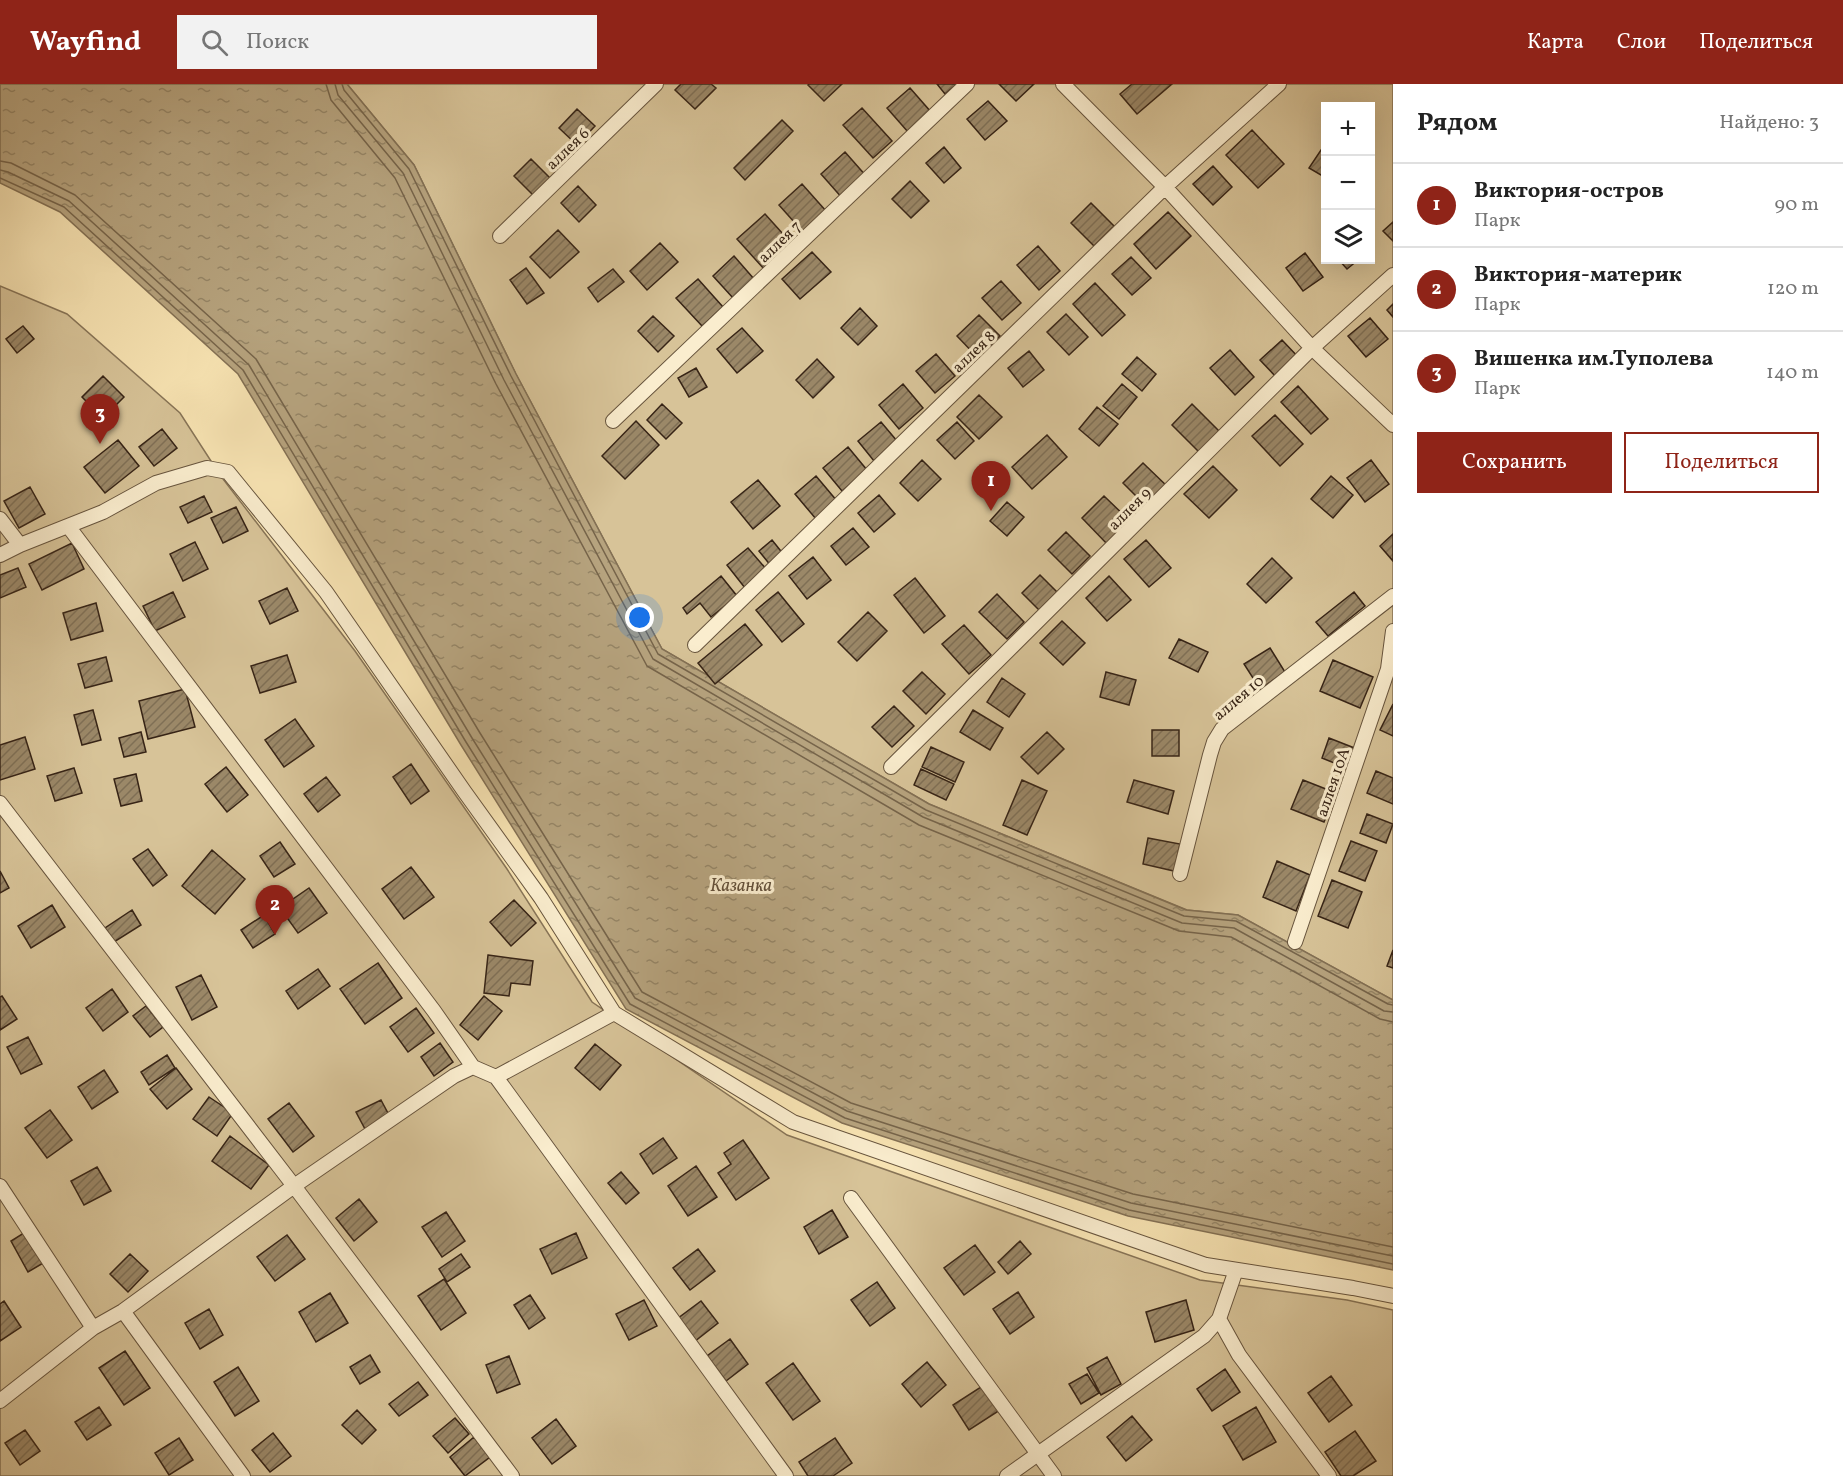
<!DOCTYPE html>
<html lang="ru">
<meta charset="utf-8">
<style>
body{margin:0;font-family:Vollkorn,serif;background:#f2f2f2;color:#222}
.controls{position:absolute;right:18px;top:18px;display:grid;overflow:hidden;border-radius:0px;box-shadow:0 6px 24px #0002}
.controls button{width:54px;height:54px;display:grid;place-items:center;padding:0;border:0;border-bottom:2px solid #e0e0e0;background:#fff;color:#222;font:30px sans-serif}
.you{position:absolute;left:640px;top:534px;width:21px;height:21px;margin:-15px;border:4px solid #fff;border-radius:50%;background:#1a73e8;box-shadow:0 0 0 9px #1a73e833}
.badge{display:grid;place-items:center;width:39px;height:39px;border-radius:50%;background:#8f2418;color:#fff;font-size:20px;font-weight:700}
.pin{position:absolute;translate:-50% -50px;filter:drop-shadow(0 2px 3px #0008)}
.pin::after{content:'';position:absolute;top:32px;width:21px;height:18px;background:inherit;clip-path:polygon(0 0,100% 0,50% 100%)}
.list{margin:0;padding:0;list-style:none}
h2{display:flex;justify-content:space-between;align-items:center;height:78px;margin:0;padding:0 24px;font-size:26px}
h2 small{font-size:20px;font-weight:400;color:#767676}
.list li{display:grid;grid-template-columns:39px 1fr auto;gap:18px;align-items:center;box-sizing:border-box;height:84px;padding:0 24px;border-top:2px solid #e0e0e0}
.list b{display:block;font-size:22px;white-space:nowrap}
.list p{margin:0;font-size:20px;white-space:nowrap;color:#767676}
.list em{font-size:20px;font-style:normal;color:#767676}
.actions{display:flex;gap:12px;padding:18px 24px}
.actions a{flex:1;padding:14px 0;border:2px solid #8f2418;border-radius:0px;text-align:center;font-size:21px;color:#8f2418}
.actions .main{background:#8f2418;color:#fff}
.icon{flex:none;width:33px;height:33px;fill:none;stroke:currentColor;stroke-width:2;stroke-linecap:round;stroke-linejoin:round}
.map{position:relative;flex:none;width:1393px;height:1392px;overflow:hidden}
header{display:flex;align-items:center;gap:36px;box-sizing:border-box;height:84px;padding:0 30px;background:#8f2418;color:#fff}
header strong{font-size:28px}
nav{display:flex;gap:33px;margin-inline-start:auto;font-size:21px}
.search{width:420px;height:54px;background:#f2f2f2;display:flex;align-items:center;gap:15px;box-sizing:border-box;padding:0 21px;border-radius:0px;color:#767676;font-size:22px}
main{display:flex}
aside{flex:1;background:#fff}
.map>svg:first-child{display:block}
</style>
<header>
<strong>Wayfind</strong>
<div class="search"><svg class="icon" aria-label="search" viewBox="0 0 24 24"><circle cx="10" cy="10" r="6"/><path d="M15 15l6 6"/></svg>Поиск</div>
<nav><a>Карта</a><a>Слои</a><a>Поделиться</a></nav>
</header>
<main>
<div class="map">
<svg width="1393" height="1392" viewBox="0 0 1393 1392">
<defs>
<pattern id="water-ripples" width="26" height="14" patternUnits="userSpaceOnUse" patternTransform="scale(1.5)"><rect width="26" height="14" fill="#b6a37e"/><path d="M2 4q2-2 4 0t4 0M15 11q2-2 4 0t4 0" fill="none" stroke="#958566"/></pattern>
<pattern id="building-hatch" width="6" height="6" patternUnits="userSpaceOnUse" patternTransform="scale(1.5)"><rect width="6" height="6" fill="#9b8868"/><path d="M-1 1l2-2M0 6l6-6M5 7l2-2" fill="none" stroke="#7f6f55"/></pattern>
</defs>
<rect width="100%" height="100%" fill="#f8e4b3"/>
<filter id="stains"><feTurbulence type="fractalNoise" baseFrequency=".00333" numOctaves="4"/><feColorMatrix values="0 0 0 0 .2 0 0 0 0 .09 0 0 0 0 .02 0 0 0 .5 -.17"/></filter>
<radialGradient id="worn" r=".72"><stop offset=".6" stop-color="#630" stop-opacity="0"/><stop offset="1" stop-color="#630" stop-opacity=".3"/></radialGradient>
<path fill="#d7c398" stroke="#877457" stroke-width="1.5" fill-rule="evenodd" d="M347,0h1046v916l-155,-85 -51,-5 -258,-106 -267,-155 -146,-275 -102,-209zM1326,22h44v154h-44z
M0,202l67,28 113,99 40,62 135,176 152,218 85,133 195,133 413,145 147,20 46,10v166h-1393z"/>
<path fill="url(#water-ripples)" stroke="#837054" stroke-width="1.5" d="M0,0h347l67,81 102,209 146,275 267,155 257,106 52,5 155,85v270l-265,-54 -286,-93 -216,-114 -165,-264 -223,-371 -178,-162 -60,-29z"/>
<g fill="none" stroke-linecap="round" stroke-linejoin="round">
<path stroke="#76644a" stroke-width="1.5" d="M326,0l5,16 64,78 101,206 151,282 272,159 260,106 52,6 149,82 13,3
M335,0l3,11 65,78 101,207 149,279 270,158 259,106 52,5 150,83 9,1
M342,0l2,6 65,79 102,207 147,278 268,156 258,106 52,5 152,83 5,1
M0,77l11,2 64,32 181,164 224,374 162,259 209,111 282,91 260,53
M0,86l8,2 61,29 180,164 223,373 163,260 212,113 284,92 262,53
M0,94l64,29 179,163 223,372 164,262 215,114 284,92 264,54"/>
</g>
<path fill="url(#building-hatch)" stroke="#372416" stroke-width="1.5" d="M681,0h30l5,4 -21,21 -20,-19z
M809,0h33l-18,17 -16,-16z
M937,0h20l-12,10z
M999,0h35l-18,17z
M1132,0h40l-35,30 -17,-20z
M910,4l21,24 -23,20 -21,-24z
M988,17l19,20 -22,19 -18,-21z
M862,24l30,33 -19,17 -30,-33z
M577,25l18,17 -18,19 -18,-17z
M782,36l11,11 -48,49 -11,-12z
M1252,46l32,34 -26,24 -32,-33z
M944,63l17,21 -17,15 -18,-20z
M1323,63l3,2v29l-17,-10z
M845,68l22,25 -24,22 -22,-25z
M531,75l21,21 -17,17 -21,-21z
M1213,82l19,21 -19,18 -20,-21z
M910,97l19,20 -18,17 -19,-19z
M802,100l24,27 -23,21 -24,-27z
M578,102l18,19 -17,17 -18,-19z
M1091,119l23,23 -20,20 -23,-23z
M1168,128l23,24 -35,33 -22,-25z
M765,130l27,30 -28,25 -27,-30z
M1393,138v19l-10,-10z
M558,146l21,22 -29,26 -20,-21z
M660,159l18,19 -31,28 -17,-19z
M1038,162l22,25 -21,19 -22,-25z
M812,168l19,20 -31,27 -18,-20z
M1305,169l18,24 -20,14 -17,-23z
M734,172l20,23 -21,19 -20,-22z
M1131,173l20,21 -19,17 -20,-21z
M1339,176h19l-11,9z
M526,184l18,25 -17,11 -17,-24z
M613,185l11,13 -26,20 -10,-14z
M698,195l25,28 -21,19 -26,-28z
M1001,197l20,22 -19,17 -20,-22z
M1095,199l30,32 -23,21 -29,-32z
M1393,220v13l-6,-7z
M860,224l17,18 -19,19 -17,-17z
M1066,230l22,23 -19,18 -22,-23z
M979,231l21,21 -22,22 -21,-22z
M653,232l21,20 -16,16 -20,-21z
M1370,234l18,21 -22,18 -18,-21z
M23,242l11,13 -17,14 -11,-14z
M742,244l21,23 -26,22 -20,-24z
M1282,256l18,19 -22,20 -18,-19z
M1230,266l24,27 -19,18 -25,-27z
M1029,267l15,19 -21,17 -15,-19z
M936,270l19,22 -20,17 -19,-22z
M1137,273l19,17 -14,17 -20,-17z
M817,275l17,18 -21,21 -17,-18z
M696,284l11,19 -18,10 -11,-19z
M103,292l21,21 -21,21 -21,-21z
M903,300l20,24 -24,21 -20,-24z
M1122,300l15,13 -18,22 -16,-13z
M1298,302l30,33 -17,15 -30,-32z
M979,311l23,22 -23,22 -22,-22z
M662,320l20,19 -16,16 -19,-19z
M1192,320l28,28 -21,20 -27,-27z
M1097,323l21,17 -19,22 -20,-17z
M1275,331l28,29 -23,22 -28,-30z
M636,337l23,24 -34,34 -23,-23z
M881,338l16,19 -23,20 -16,-20z
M957,338l17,19 -19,18 -18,-19z
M162,345l15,19 -23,18 -15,-19z
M1047,351l20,22 -35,32 -20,-22z
M118,356l21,26 -34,27 -21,-26z
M848,363l19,23 -25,21 -19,-23z
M922,376l19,19 -23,22 -18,-18z
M1371,376l18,24 -24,18 -18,-24z
M1143,379l27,26 -20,21 -27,-27z
M1213,382l24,24 -28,28 -25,-24z
M816,392l21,25 -21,18 -21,-25z
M1331,392l22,19 -20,23 -22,-19z
M758,396l22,26 -27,23 -22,-27z
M30,403l15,27 -26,14 -15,-27z
M879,411l16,19 -21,18 -16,-19z
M204,412l8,16 -24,11 -8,-16z
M1104,412l27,26 -23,23 -26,-27z
M1007,418l17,15 -17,19 -17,-15z
M236,423l12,24 -25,12 -12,-25z
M853,444l16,19 -23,18 -15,-19z
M1066,448l24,24 -18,18 -24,-24z
M1393,450v27l-13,-15z
M772,456l12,15 -13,11 -12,-15z
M1146,456l25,28 -22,19 -25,-28z
M195,458l13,27 -25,12 -13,-27z
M72,459l12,26 -42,21 -13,-26z
M748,464l19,22 -22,18 -18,-23z
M813,473l18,23 -24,19 -18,-23z
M1272,474l20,20 -26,25 -19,-19z
M18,484l8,19 -26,11v-23z
M1040,491l17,17 -18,18 -17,-17z
M721,492l16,20 -26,21 -11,-14 -13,11 -4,-6z
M1109,492l22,24 -24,21 -21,-23z
M915,494l30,38 -21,17 -30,-38z
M287,504l11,23 -28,13 -11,-23z
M173,508l12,25 -30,14 -12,-25z
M778,508l26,32 -22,18 -26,-32z
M1354,508l11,14 -37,30 -12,-14z
M997,510l27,28 -17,17 -28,-27z
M96,519l7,28 -32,9 -8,-27z
M868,528l19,19 -30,30 -19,-19z
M1062,537l23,22 -22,22 -23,-22z
M745,540l17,21 -47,39 -17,-21z
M964,541l27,30 -22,19 -27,-30z
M1179,555l29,13 -10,20 -29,-14z
M1270,564l15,24 -25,17 -16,-25z
M287,571l9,27 -36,11 -9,-27z
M106,573l6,24 -27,7 -7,-24z
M1333,576l40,17 -13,31 -40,-17z
M922,588l23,22 -19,20 -23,-23z
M1106,588l30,8 -7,25 -29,-8z
M1002,594l23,16 -16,23 -22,-15z
M185,605l10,38 -47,12 -9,-38z
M1393,620v32l-13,-6z
M894,622l20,20 -22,21 -20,-20z
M93,626l8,30 -19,5 -8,-30z
M973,626l30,18 -13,22 -30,-18z
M295,635l19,27 -30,21 -19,-27z
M1152,646h27v26h-27z
M141,648l5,20 -22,5 -5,-19z
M1047,648l17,17 -26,25 -17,-17z
M25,653l10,32 -35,11v-35z
M1329,654l28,11 -8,20 -27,-11z
M931,663l33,15 -9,20 -33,-15z
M411,680l18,27 -18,13 -18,-27z
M226,683l22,28 -21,17 -22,-28z
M74,684l8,25 -27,8 -8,-25z
M921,685l33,15 -8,16 -32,-15z
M1376,687l17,7v26l-26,-11z
M136,690l6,27 -21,5 -7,-27z
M326,693l14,18 -22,17 -14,-18z
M1022,696l25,11 -20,44 -24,-10z
M1134,696l40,11 -6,23 -41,-12z
M1303,696l33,13 -12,29 -33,-13z
M1367,730l26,10 -7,19 -26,-10z
M1148,754l32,6 -6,27 -31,-7z
M1351,757l26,10 -12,30 -26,-10z
M280,758l15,22 -21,13 -14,-21z
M148,765l19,26 -14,11 -20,-27z
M212,766l33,29 -30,35 -33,-28z
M1277,777l33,14 -14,36 -33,-14z
M411,783l23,30 -30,22 -22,-30z
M0,787l9,17 -9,5z
M1332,796l30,12 -14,36 -30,-12z
M309,804l18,25 -29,20 -18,-25z
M514,816l22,23 -25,23 -21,-24z
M52,821l13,22 -34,21 -13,-22z
M132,826l9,15 -27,17 -9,-14z
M264,831l11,19 -22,14 -12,-18z
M1393,866v18l-6,-2z
M488,871l45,6 -3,24 -19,-2 -2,13 -25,-3z
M378,879l24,35 -37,26 -25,-35z
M318,885l12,17 -32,23 -12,-18z
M201,891l16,32 -25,13 -16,-33z
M112,905l16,23 -25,19 -17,-23z
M2,912l15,23 -17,11v-33z
M484,912l18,15 -24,29 -18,-15z
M146,922l17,21 -13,10 -17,-21z
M416,924l18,25 -26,19 -18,-25z
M28,953l14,27 -21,10 -14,-27z
M440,959l13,19 -19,14 -13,-19z
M595,960l26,21 -21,25 -25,-22z
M167,971l8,13 -26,17 -8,-13z
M176,984l16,21 -25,20 -17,-20z
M104,986l14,22 -26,17 -14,-22z
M209,1013l24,16 -16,23 -24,-17z
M381,1016l9,17 -25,12 -9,-17z
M289,1019l25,33 -21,16 -25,-33z
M50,1026l22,30 -25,18 -22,-30z
M230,1052l39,29 -18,24 -39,-28z
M663,1054l14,20 -24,16 -13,-20z
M743,1056l26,38 -33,22 -18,-27 13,-9 -7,-11z
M696,1082l21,31 -29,19 -20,-30z
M97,1083l14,24 -27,14 -13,-24z
M621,1088l18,21 -13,11 -18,-21z
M359,1115l18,23 -23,19 -18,-23z
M832,1126l16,27 -29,17 -15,-27z
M446,1128l19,29 -23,16 -20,-30z
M27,1147l18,31 -17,10 -17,-31z
M576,1149l11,25 -35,16 -12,-25z
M287,1151l18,24 -30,22 -18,-24z
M1020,1157l11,13 -23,20 -10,-12z
M975,1161l20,27 -31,23 -20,-27z
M698,1165l17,22 -25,19 -17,-22z
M130,1170l18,17 -20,21 -18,-18z
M461,1170l9,13 -23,15 -8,-13z
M444,1195l22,34 -25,17 -23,-34z
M877,1198l18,26 -25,18 -19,-26z
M1018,1208l16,25 -24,17 -17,-25z
M330,1209l18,30 -32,19 -17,-30z
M530,1211l15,23 -16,11 -15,-24z
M644,1216l13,26 -28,14 -13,-26z
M1186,1216l8,30 -39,12 -9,-30z
M4,1217l17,26 -21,14v-37z
M701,1217l17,22 -24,19 -17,-23z
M209,1225l14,26 -23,14 -15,-26z
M730,1255l18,25 -22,17 -19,-25z
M125,1267l25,37 -26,17 -25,-37z
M370,1271l10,17 -20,12 -10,-17z
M509,1272l11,28 -23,9 -11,-28z
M1107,1273l14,27 -20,11 -14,-27z
M927,1278l19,23 -25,22 -19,-23z
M793,1279l27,38 -27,19 -27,-37z
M238,1283l21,34 -24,15 -21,-34z
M1225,1285l15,23 -28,19 -15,-22z
M1087,1290l12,19 -18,11 -12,-20z
M1331,1292l21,29 -23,17 -21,-29z
M418,1298l10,13 -29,21 -10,-12z
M984,1301l16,25 -31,20 -16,-25z
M99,1323l12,18 -24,15 -12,-18z
M1256,1323l20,35 -33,18 -20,-34z
M357,1326l19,20 -14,14 -20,-19z
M1132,1332l20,24 -26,21 -19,-24z
M455,1334l14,16 -21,19 -15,-17z
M556,1335l20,27 -24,18 -20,-26z
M25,1346l15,21 -20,14 -15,-22z
M1355,1347l21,30 -23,15h-12l-16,-24z
M273,1349l18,23 -21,16 -18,-22z
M474,1353l16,20 -25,19 -15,-19z
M179,1354l14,22 -24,15 -14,-22z
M835,1354l17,25 -19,13h-25l-9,-14z"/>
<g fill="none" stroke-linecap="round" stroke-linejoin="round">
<defs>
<path id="lane" d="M1063,0l102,103 147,161 81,77
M500,152l156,-152
M613,337l354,-337
M0,435l20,26
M68,442l366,485 39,56
M0,471l20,-10 83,-33 53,-29 51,-15 21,4 98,120 138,199 77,107 73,115 179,109 413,143 147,23 40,8
M695,561l470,-458 114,-103
M891,683l421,-419 81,-73
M0,719l294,383 218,290
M1180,790l30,-119 4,-13 8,-13 171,-133
M1295,858l93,-273 5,-38
M496,993l290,399
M0,1102l93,142
M851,1114l203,278
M123,1227l120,165
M1219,1235l20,36 90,121
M0,1317l93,-73 30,-17 171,-125 160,-110 19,-9 23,10 118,-64
M1007,1392l197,-140 15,-17 17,-49"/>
</defs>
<use href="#lane" stroke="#67543d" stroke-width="16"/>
<use href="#lane" stroke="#faedce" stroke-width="14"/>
</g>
<g text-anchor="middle" stroke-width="6" stroke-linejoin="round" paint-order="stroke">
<g font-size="16" fill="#372416" stroke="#faedce">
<text transform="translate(567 64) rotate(-44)" y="6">аллея 6</text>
<text transform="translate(779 157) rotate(-44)" y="6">аллея 7</text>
<text transform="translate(973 267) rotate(-44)" y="6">аллея 8</text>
<text transform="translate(1129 424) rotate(-45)" y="6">аллея 9</text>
<text transform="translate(1238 613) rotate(-40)" y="6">аллея 10</text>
<text transform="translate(1332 698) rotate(-71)" y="6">аллея 10А</text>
</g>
<g font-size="18" font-style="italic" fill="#63503a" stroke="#faedce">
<text x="741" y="807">Казанка</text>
</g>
</g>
<rect width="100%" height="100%" filter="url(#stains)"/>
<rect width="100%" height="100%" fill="url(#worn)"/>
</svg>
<div class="controls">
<button>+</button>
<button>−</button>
<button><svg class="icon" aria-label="layers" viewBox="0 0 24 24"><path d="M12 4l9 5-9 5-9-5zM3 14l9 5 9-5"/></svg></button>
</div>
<div class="you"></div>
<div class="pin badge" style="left:991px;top:427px">1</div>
<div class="pin badge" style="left:275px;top:851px">2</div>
<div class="pin badge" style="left:100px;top:360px">3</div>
</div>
<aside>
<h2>Рядом<small>Найдено: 3</small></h2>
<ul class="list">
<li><span class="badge">1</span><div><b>Виктория-остров</b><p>Парк</p></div><em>90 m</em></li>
<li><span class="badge">2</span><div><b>Виктория-материк</b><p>Парк</p></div><em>120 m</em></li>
<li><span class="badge">3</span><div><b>Вишенка им.Туполева</b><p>Парк</p></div><em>140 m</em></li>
</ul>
<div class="actions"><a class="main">Сохранить</a><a>Поделиться</a></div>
</aside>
</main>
